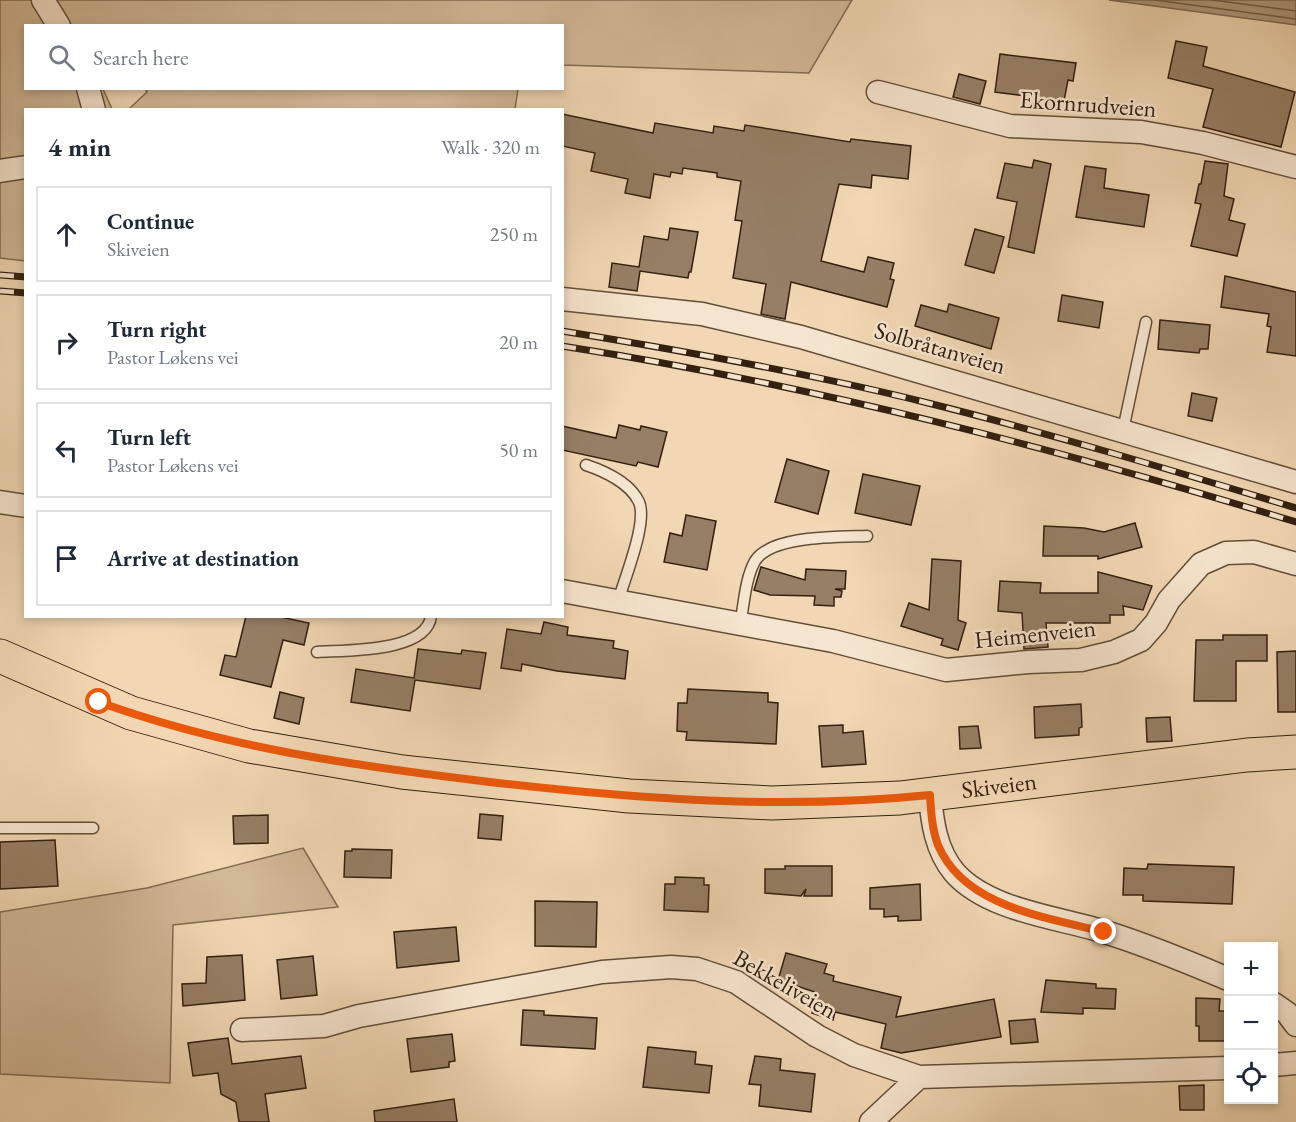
<!DOCTYPE html>
<meta charset="utf-8">
<style>
body{margin:0;font-family:"EB Garamond",serif;background:#f6f6f7;color:#1f2937}
.controls{position:absolute;right:18px;bottom:18px;display:grid;overflow:hidden;border-radius:0px;box-shadow:0 3px 9px #0003}
.controls button{width:54px;height:54px;display:grid;place-items:center;padding:0;border:0;border-bottom:2px solid #e0e1e3;background:#fff;color:#1f2937;font:30px sans-serif}
.stop{position:absolute;width:18px;height:18px;margin:-14px;border:4px solid #ea580c;border-radius:50%;background:#fff}
.stop.end{background:#ea580c;border-color:#fff;box-shadow:0 2px 6px #0008}
.list{margin:0;padding:0;list-style:none}
h2{display:flex;justify-content:space-between;align-items:center;height:78px;margin:0;padding:0 24px;font-size:26px}
h2 small{font-size:20px;font-weight:400;color:#747a83}
.list li{display:grid;grid-template-columns:39px 1fr auto;gap:18px;align-items:center;box-sizing:border-box;height:96px;margin:0 12px 12px;padding:0 12px;border:2px solid #e0e1e3;border-radius:0px}
.list b{display:block;font-size:22px;white-space:nowrap}
.list p{margin:0;font-size:20px;white-space:nowrap;color:#747a83}
.list em{font-size:20px;font-style:normal;color:#747a83}
.icon{flex:none;width:33px;height:33px;fill:none;stroke:currentColor;stroke-width:2;stroke-linecap:round;stroke-linejoin:round}
.map{position:relative;flex:none;width:1296px;height:1122px;overflow:hidden}
.search{position:absolute;background:#fff;box-shadow:0 3px 9px #0003;left:24px;top:24px;width:540px;height:66px;display:flex;align-items:center;gap:15px;box-sizing:border-box;padding:0 21px;border-radius:0px;color:#747a83;font-size:22px}
.panel{position:absolute;background:#fff;box-shadow:0 3px 9px #0003;left:24px;top:108px;width:540px;height:510px;border-radius:0px}
.map>svg:first-child{display:block}
</style>
<div class="map">
<svg width="1296" height="1122" viewBox="0 0 1296 1122">
<rect width="100%" height="100%" fill="#f1d7b3"/>
<filter id="stains"><feTurbulence type="fractalNoise" baseFrequency=".00333" numOctaves="4"/><feColorMatrix values="0 0 0 0 .2 0 0 0 0 .09 0 0 0 0 .02 0 0 0 .5 -.17"/></filter>
<radialGradient id="worn" r=".72"><stop offset=".6" stop-color="#630" stop-opacity="0"/><stop offset="1" stop-color="#630" stop-opacity=".3"/></radialGradient>
<path fill="#d1b897" stroke="#826c54" stroke-width="1.5" d="M0,0h852l-43,73 -246,-8 -1,-39h-536v62l77,1 9,20 -86,1 -1,151 -25,-3z
M145,89h373l-3,20h-386l18,-17z
M303,848l35,59 -165,18 -3,158 -170,-9v-162l147,-24z"/>
<path fill="#b0997c" stroke="#7e6951" stroke-width="1.5" d="M1109,0h187v25z"/>
<g fill="none" stroke-linecap="round" stroke-linejoin="round">
<path stroke="#725c46" stroke-width="1.5" d="M1155,0l141,19
M1212,0l84,11"/>
</g>
<path fill="#967f65" stroke="#332011" stroke-width="1.5" d="M1176,41l31,6 -4,19 92,26 -14,55 -78,-20 10,-38 -45,-11z
M1000,54l76,9 -3,18 -5,-1 -4,21 -69,-9z
M959,74l27,7 -6,23 -27,-7z
M562,114l91,19 2,-10 58,10 1,-7 30,5 1,-6 105,17 1,-3 60,7 -3,33 -36,-4 -1,13 -32,-4 -18,77 43,11 4,-15 26,6 -4,16 4,1 -7,27 -96,-25 -6,37 -24,-5 5,-30 -33,-6 9,-57 -7,-1 6,-39 -24,-4v-4l-34,-5 -1,6 -11,-2 -1,5 -16,-3 -4,24 -25,-5 3,-14 -37,-8 4,-18 -33,-7z
M1034,160l17,4 -17,89 -26,-6 9,-45 -20,-4 8,-35 27,5z
M1205,161l23,3 -4,32 10,3 -5,21 16,4 -8,32 -46,-10 10,-42 -6,-1 4,-19h2z
M1085,166l21,3 -2,19 45,7 -5,32 -68,-10z
M670,228l28,4 -7,40h-2l-1,6 -48,-7 -3,20 -28,-4 3,-24 27,4 5,-31 24,4z
M975,229l29,8 -10,36 -29,-8z
M1225,276l71,16v64l-29,-4 4,-25 -4,-1 2,-12 -48,-7z
M1062,295l41,7 -4,26 -41,-7z
M949,304l50,14 -8,31 -76,-23 6,-21 26,7z
M1160,320l50,5 -2,24h-8l-1,4 -41,-4z
M1192,393l25,5 -5,23 -24,-5z
M619,425l21,5 1,-4 26,6 -9,35 -20,-5 -2,4 -74,-16v-24l54,12z
M787,459l42,12 -11,43 -43,-12z
M863,474l57,12 -9,39 -56,-12z
M686,515l30,6 -9,49 -43,-8 6,-29 12,3z
M1135,523l7,24 -44,12v-3h-55l1,-30 40,2 20,4z
M932,559l29,2 -3,59 8,3 -8,27 -17,-5 2,-6 -42,-13 8,-23 20,7z
M761,567l44,13 1,-11 40,2 -1,18h-10l7,2 -1,6h-7v9l-20,-1 1,-9 -45,-1 -16,-5z
M1098,572l54,14 -9,24 -20,-4 1,9h-14v8h-64l2,24 -24,2 -2,-36 -24,-2 2,-30 41,2 -1,10h58z
M246,616h30l33,7 -5,22 -21,-5 -12,47 -51,-12 5,-20 11,2z
M544,622l24,5 -1,8 47,6 -1,7 15,3 -3,28 -68,-8 -35,-7 -1,7 -20,-3 6,-39 34,5z
M1223,635h44v26h-31v40h-42l2,-61h27z
M418,649l43,5 1,-4 24,3 -6,36 -65,-9 -5,31 -59,-9 5,-33 58,9z
M1296,651v61h-18l-1,-60z
M688,689l80,4v9l10,1 -2,41 -90,-4 1,-8 -10,-1 1,-28h9z
M280,692l24,6 -5,26 -25,-6z
M1081,704l1,23 -3,1v7l-44,3 -1,-31z
M1170,717l2,24 -25,1 -1,-24z
M843,725v8l20,-2 3,33 -44,3 -3,-41z
M978,726l3,22 -21,1 -1,-22z
M480,814l23,2 -2,24 -23,-2z
M268,815v28l-34,1 -1,-28z
M55,840l3,46 -58,3v-47z
M352,849l40,1 -1,28 -47,-1 1,-26h7z
M1148,864l86,3 -2,37 -89,-3v-6h-20l1,-27 23,1z
M785,866h47v30h-28l2,-7 -5,7 -36,-3v-24h20z
M675,877l29,1v7h5l-1,27 -44,-2 1,-26h10z
M920,884l1,36 -23,1v-5l-14,1v-8h-14v-21z
M535,901l62,1 -1,45 -61,-1z
M456,927l3,34 -62,7 -3,-36z
M786,953l41,11 -3,9 10,3 -1,5 68,16 -5,20 98,-18 7,38 -100,16 -20,-5 5,-24 -51,-12 -2,8 -21,-7 6,-20 -40,-13z
M242,955l3,45 -62,6 -1,-22 24,-1 1,-26z
M313,956l4,39 -36,4 -4,-39z
M1046,980l50,4v4l20,1 -1,20 -32,-1v6l-42,-2z
M1196,998l24,1 -1,12h9v30h-29v-15h-3z
M523,1010l21,1v4l53,3 -2,31 -74,-4z
M1035,1019l3,23 -27,2 -2,-23z
M452,1034l3,27 -6,1v5l-38,5 -4,-33z
M228,1038l4,26 69,-8 5,32 -41,6 4,28h-30l-3,-20 -15,-8 -3,-21 -25,3 -5,-33z
M648,1047l48,5 -1,12 17,2 -3,27 -66,-6z
M755,1056l26,3 -1,11 35,4 -4,38 -52,-6 2,-21 -12,-1z
M1204,1085v25h-24l-1,-24z
M454,1099l3,23h-82l-1,-11z"/>
<g fill="none" stroke-linecap="round" stroke-linejoin="round">
<defs>
<path id="lane" d="M1123,430l23,-108
M586,465c18,6 44,18 53,37 9,21 -15,77 -21,100
M740,625c4,-20 5,-46 15,-64 16,-26 85,-24 112,-25
M317,652c27,-2 110,1 114,-36
M0,828h93"/>
<path id="street" d="M43,0l16,26
M88,88l6,22
M878,92l132,34 131,6 62,11 93,24
M0,171l26,-4
M562,299l140,15 99,23 495,145
M0,502l26,4
M562,591l271,50 113,29 82,-8 53,-2 33,-8 27,-12 15,-17 13,-23 32,-36 25,-11 28,-1 42,12
M930,795c2,27 6,55 24,77 34,39 104,45 151,60 42,13 83,30 123,47
M1274,1004l13,9 9,12
M242,1030l82,-4 35,-10 243,-44 69,-5 26,2 39,13 81,54 37,19 65,22 309,-9
M1274,1065l22,-2
M871,1122l48,-45"/>
<g id="primary">
<path id="s1" d="M0,656l131,57 118,33 153,26 227,24 143,7 128,-5 347,-43 49,-3"/>
</g>
</defs>
<use href="#lane" stroke="#624e3a" stroke-width="13"/>
<use href="#street" stroke="#624e3a" stroke-width="25"/>
<use href="#primary" stroke="#332011" stroke-width="35"/>
<use href="#lane" stroke="#f6e5ce" stroke-width="10"/>
<use href="#street" stroke="#f6e5ce" stroke-width="22"/>
<use href="#primary" stroke="#f1d7b3" stroke-width="33"/>
<defs>
<path id="rail" d="M0,275l26,2
M0,291l26,2
M562,331c123,20 246,42 366,72 124,31 246,68 368,105
M562,346c251,39 492,102 734,176"/>
</defs>
<use href="#rail" stroke="#332011" stroke-width="7"/>
<use href="#rail" stroke="#f6e5ce" stroke-width="4.5" stroke-dasharray="14" stroke-linecap="butt"/>
</g>
<g fill="none" stroke-linecap="round" stroke-linejoin="round">
<path stroke="#ea580c" stroke-width="8" d="M99,702c127,46 257,64 391,80 146,17 293,28 440,13 1,17 2,34 8,50 26,62 108,72 166,87"/>
</g>
<g text-anchor="middle" stroke-width="5" stroke-linejoin="round" paint-order="stroke">
<g font-size="24" fill="#332011" stroke="#f6e5ce">
<text transform="translate(1088 104) rotate(4)" y="8">Ekornrudveien</text>
<text transform="translate(940 348) rotate(16)" y="8">Solbråtanveien</text>
<text transform="translate(1035 634) rotate(-6)" y="8">Heimenveien</text>
<text dy="8" stroke="none"><textPath href="#s1" startOffset="1020">Skiveien</textPath></text>
<text transform="translate(785 984) rotate(30)" y="8">Bekkeliveien</text>
</g>
</g>
<rect width="100%" height="100%" filter="url(#stains)"/>
<rect width="100%" height="100%" fill="url(#worn)"/>
</svg>
<div class="controls">
<button>+</button>
<button>−</button>
<button><svg class="icon" aria-label="locate" viewBox="0 0 24 24"><circle cx="12" cy="12" r="6"/><path d="M12 2v4M12 18v4M2 12h4M18 12h4"/></svg></button>
</div>
<div class="stop" style="left:99px;top:702px"></div>
<div class="stop end" style="left:1104px;top:932px"></div>
<div class="search"><svg class="icon" aria-label="search" viewBox="0 0 24 24"><circle cx="10" cy="10" r="6"/><path d="M15 15l6 6"/></svg>Search here</div>
<section class="panel">
<h2>4 min<small>Walk · 320 m</small></h2>
<ul class="list">
<li><svg class="icon" aria-label="ahead" viewBox="0 0 24 24"><path d="M12 20V5M6 11l6-6 6 6"/></svg><div><b>Continue</b><p>Skiveien</p></div><em>250 m</em></li>
<li><svg class="icon" aria-label="right" viewBox="0 0 24 24"><path d="M7 20v-9h11M14 6l5 5-5 5"/></svg><div><b>Turn right</b><p>Pastor Løkens vei</p></div><em>20 m</em></li>
<li><svg class="icon" aria-label="left" viewBox="0 0 24 24"><path d="M17 20v-9H6M10 6l-5 5 5 5"/></svg><div><b>Turn left</b><p>Pastor Løkens vei</p></div><em>50 m</em></li>
<li><svg class="icon" aria-label="arrive" viewBox="0 0 24 24"><path d="M6 21V4h12l-3 4 3 4H6"/></svg><div><b>Arrive at destination</b></div></li>
</ul>
</section>
</div>
